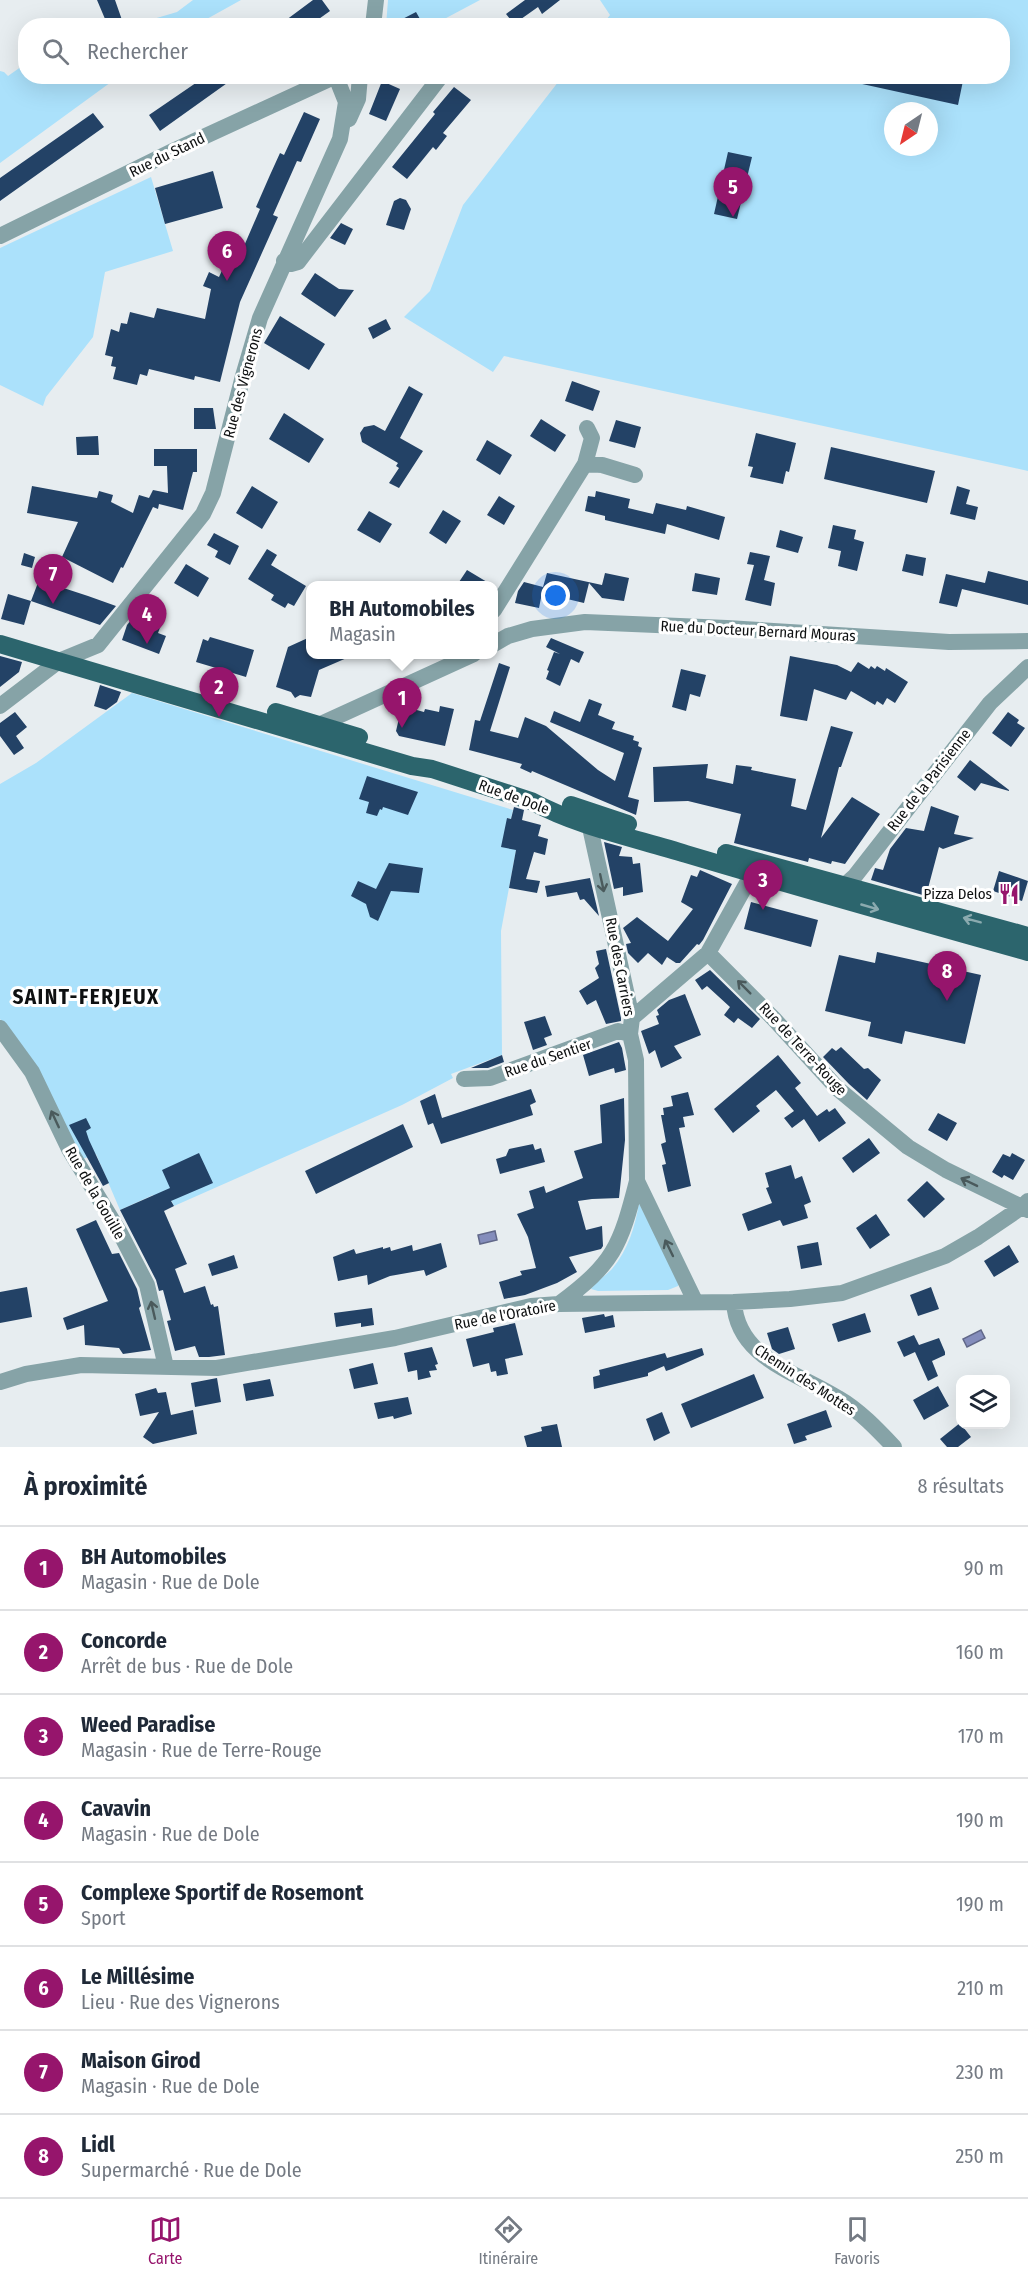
<!DOCTYPE html>
<html lang="fr">
<meta charset="utf-8">
<style>
body{margin:0;font-family:"Fira Sans Condensed",sans-serif;background:#f6f6f7;color:#1f2937}
.controls{position:absolute;right:18px;bottom:18px;display:grid;overflow:hidden;border-radius:12px;box-shadow:0 6px 24px #0002}
.controls button{width:54px;height:54px;display:grid;place-items:center;padding:0;border:0;border-bottom:2px solid #e0e1e3;background:#fff;color:#1f2937;font:30px sans-serif}
.compass{position:absolute;left:884px;top:102px;width:54px;height:54px;border-radius:50%;background:#fff;box-shadow:0 6px 24px #0002;rotate:215deg}
.you{position:absolute;left:556px;top:596px;width:21px;height:21px;margin:-15px;border:4px solid #fff;border-radius:50%;background:#1a73e8;box-shadow:0 0 0 9px #1a73e833}
.badge{display:grid;place-items:center;width:39px;height:39px;border-radius:50%;background:#96156c;color:#fff;font-size:20px;font-weight:700}
.pin{position:absolute;translate:-50% -50px;filter:drop-shadow(0 2px 3px #0008)}
.pin::after{content:'';position:absolute;top:32px;width:21px;height:18px;background:inherit;clip-path:polygon(0 0,100% 0,50% 100%)}
.popup{position:absolute;left:306px;top:581px;width:192px;height:78px;box-sizing:border-box;display:grid;place-content:center;border-radius:12px;background:#fff;filter:drop-shadow(0 2px 4px #0005);font-size:20px;white-space:nowrap;color:#747a83}
.popup b{font-size:22px;color:#1f2937}
.popup::after{content:'';position:absolute;left:50%;top:100%;margin-left:-12px;border:12px solid transparent;border-top-color:#fff}
.list{margin:0;padding:0;list-style:none}
h2{display:flex;justify-content:space-between;align-items:center;height:78px;margin:0;padding:0 24px;font-size:26px}
h2 small{font-size:20px;font-weight:400;color:#747a83}
.list li{display:grid;grid-template-columns:39px 1fr auto;gap:18px;align-items:center;box-sizing:border-box;height:84px;padding:0 24px;border-top:2px solid #e0e1e3}
.list b{display:block;font-size:22px;white-space:nowrap}
.list p{margin:0;font-size:20px;white-space:nowrap;color:#747a83}
.list em{font-size:20px;font-style:normal;color:#747a83}
.icon{flex:none;width:33px;height:33px;fill:none;stroke:currentColor;stroke-width:2;stroke-linecap:round;stroke-linejoin:round}
.map{position:relative;flex:none;width:1028px;height:1447px;overflow:hidden}
.search{position:absolute;background:#fff;box-shadow:0 6px 24px #0002;left:18px;right:18px;top:18px;height:66px;display:flex;align-items:center;gap:15px;box-sizing:border-box;padding:0 21px;border-radius:24px;color:#747a83;font-size:22px}
.sheet{height:750px;background:#fff}
nav{display:flex;justify-content:space-around;align-items:center;box-sizing:border-box;height:84px;border-top:2px solid #e0e1e3;background:#fff;font-size:16px;color:#747a83}
nav a{display:grid;justify-items:center;gap:3px}
nav .on{color:#96156c}
.map>svg:first-child{display:block}
</style>
<div class="map">
<svg width="1028" height="1447" viewBox="0 0 1028 1447">
<rect width="100%" height="100%" fill="#e7edf0"/>
<path fill="#abe1fb" fill-rule="evenodd" d="M193,0h48l-45,25h-63l44,-13z
M388,0h92l-47,25 -47,1z
M600,0h428v471l-524,-115 -11,16 -89,-55 26,-26 33,-86 99,-128 440,-1v-50l-400,-1 8,-10zM893,111h36v36h-36z
M25,64l1,12 92,1 -118,86v-92l4,1 4,4z
M151,177l22,74 -68,21 -12,65 -47,60 -3,9 -43,-21v-137z
M132,693l381,117 -2,9 -3,-1 8,32 -15,81 1,124 -51,19 2,4 -51,27 -228,101 -4,-8 -13,6 -4,-9 -33,15 -24,-56 -16,6 -45,-94 -35,-47v-235l36,-21z
M639,1203l40,79 -1,4 -10,4 -70,1 -7,-2c6,-8 14,-13 21,-20 16,-19 23,-42 27,-66z"/>
<path fill="#848dbc" stroke="#616889" stroke-width="1.5" d="M495,1231l2,9 -17,4 -2,-9z
M981,1330l4,8 -18,9 -4,-8z"/>
<path fill="#234266" d="M97,0h18l7,20 -2,1 2,5h-14z
M313,0h9l8,11 -21,15h-31z
M525,0h35l-18,14 -4,-7 -24,17 -8,-10z
M416,12l8,14h-35z
M206,76h31l-77,55 -11,-16z
M853,76h111l-6,29 -105,-23z
M382,81l18,8 -14,32 -17,-7z
M454,87l17,13 -28,33 4,3 -11,14 -3,-3 -26,32 -15,-12 43,-53 -2,-2z
M304,112l16,7 -19,43 -4,-1 -24,54 5,2 -38,85 -20,80 -25,-6 -1,4 -45,-11 -2,7 -7,-2 -3,11 -24,-6 3,-12 -5,-1 2,-9 -8,-2 6,-26 8,3 2,-9 6,1 3,-12 24,6 3,-10 48,11 6,-30 -8,-3 6,-14 10,5 13,-28 9,4 19,-44 -4,-2 14,-32 10,-22 4,2z
M93,113l11,14 -104,74v-23z
M728,152l24,5 -15,62 -23,-5z
M213,171l10,37 -58,16 -10,-36z
M400,198l6,2 5,9 -7,21 -18,-5 8,-24z
M341,223l12,6 -8,16 -15,-7z
M315,273l24,16 15,1 -19,27 -34,-23z
M280,316l45,28 -16,26 -45,-27z
M386,319l5,10 -18,10 -5,-11z
M572,381l28,10 -7,20 -28,-10z
M409,386l14,8 -23,44 23,13 -24,37 -10,-5 10,-15 -3,-2 2,-3 -36,-21 -2,-9 4,-6 10,-2 11,6z
M194,408h19l3,21h-22z
M284,413l40,26 -15,24 -40,-24z
M541,419l25,16 -11,17 -25,-16z
M616,420l25,7 -6,21 -26,-7z
M756,433l40,10 -7,29 -3,-1 -3,13 -33,-7 3,-10 -5,-1z
M98,436l1,19h-22l-1,-18z
M487,440l25,15 -12,20 -24,-15z
M831,447l104,24 -8,32 -103,-24z
M154,449h43v23h-4l-10,38 -24,-6 -1,5 -5,-2 -30,61 -2,-1 -8,16 -51,-26 16,-35 -51,-9 5,-27 65,12 2,-7 14,4 -2,7 22,11 6,-18 10,3 4,-8 15,3 -1,-27h-13z
M252,486l26,16 -16,27 -26,-16z
M957,486l13,4 -4,14 12,3 -3,13 -25,-6z
M596,491l34,8 -2,9 25,6 3,-11 30,7 1,-4 38,11 -6,23 -52,-16 -2,10 -60,-14v-4l-20,-5 3,-15 7,1z
M499,496l16,10 -11,19 -17,-10z
M443,510l18,11 -15,23 -17,-11z
M369,511l23,13 -12,19 -23,-13z
M833,525l23,5 -2,9 10,3 -7,29 -19,-5 3,-15 -13,-3z
M780,530l23,7 -5,16 -22,-6z
M214,533l25,13 -9,19 -15,-8 3,-6 -11,-6z
M267,549l10,6 -6,10 35,21 -12,20 -6,-3 -3,5 -14,-8 3,-5 -26,-16z
M750,552l20,4 -6,24 11,3 -4,23 -26,-6 9,-35 -7,-1z
M24,553l11,4 -3,11 -11,-3z
M906,554l20,4 -3,18 -21,-5z
M186,564l23,14 -11,19 -24,-14z
M467,570l25,15h-35z
M988,571l40,10v24l-66,-16 -5,18 -18,-4 7,-29 39,9z
M547,573l55,12 3,-12 24,5 -5,23 -22,-3 -13,-15 -5,20 -42,-10 -3,15 -24,-5 3,-12 6,-9 19,5z
M695,573l25,5 -3,17 -25,-4z
M39,580l49,16 28,10 -16,19 -69,-24z
M8,594l23,7 -7,24 -23,-6z
M137,613l24,12 -3,8 8,3 -7,18 -37,-14 5,-15z
M210,637l44,13 -8,27 -50,-15 7,-23 5,2z
M310,637v17h46l-37,16 -8,27 -11,-2 -5,3 -4,-6 -15,-5 12,-40z
M551,638l33,14 -5,11 -8,-4 -11,27 -14,-7 3,-8 -2,-1 7,-18 6,2 -14,-7z
M0,656l22,6 -3,10 -19,15z
M790,656l47,9 14,7 7,-10 11,7 2,-3 4,3 2,-3 8,5 1,-3 22,14 -13,21 -8,-5 -4,7 -6,-4 -2,4 -24,-14 -5,9 -32,-11 -7,32 -27,-5z
M499,663l11,4 -20,64 28,7 7,-21 21,9 52,44 17,11 9,-28 -74,-31 4,-11 26,11 9,-23 13,5 -4,11 17,7 -3,7 22,7 -1,4 6,2 -1,4 4,2 -14,49 11,3 -3,15 -104,-44 -1,2 -11,-5 2,-4 -53,-14 6,-30 5,1z
M681,669l25,6 -6,22 -10,-3 -4,17 -14,-4z
M100,685l21,7 -4,10 -11,8 -12,-4z
M402,706l22,6 1,-3 14,3 1,-6 14,3 -9,37 -46,-10 -3,-5z
M15,712l12,15 -11,9 8,12 -10,7 -14,-19v-13z
M1008,712l11,8 -2,3 8,5 -14,19 -19,-14z
M831,726l22,6 -12,35h-2l-18,71 31,-41 28,17 -35,50 -13,-3 -1,3 -22,-6 -1,4 -74,-19 7,-29 -53,-13 -34,1 -1,-35 55,-3 -2,14 27,6 3,-19 16,2 -1,3 45,9 -5,27 15,4z
M970,760l39,30v1l-28,-8 -6,8 -18,-14z
M367,776l51,16 -10,23 -25,-8 -1,3 -2,-1 -3,7 -11,-3 3,-11 -10,-3z
M931,806l28,10 -5,18 20,4 -31,11 -4,-2 -13,49 -55,-16 4,-12 8,2 7,-21 16,-21 18,3z
M514,807l10,3 -2,10 19,5 -3,11 10,3 -3,16 -11,-3 -8,27 14,2 -3,12 -28,-5 7,-38 -15,-3 6,-29 4,1z
M604,842l18,5 -3,9 13,1 1,7 7,-1 3,29 -20,4v-9l-9,2z
M389,863l34,5 -4,25 -28,-2 -13,30 -8,-4 -4,-13 -15,-8 7,-15 18,8z
M700,870l32,14 -29,56 -4,5 -2,-1 -17,19h-4l-9,-6 -5,8 -14,-12 -10,10 -10,-10 -2,-9 5,-1 -8,-15 14,-11 31,24 25,-32 -12,-7 10,-27 6,2z
M999,871l29,10 -6,20 -29,-10z
M590,878l9,38 -15,-17 -4,1 -3,-8 -30,5 -2,-11z
M751,902l67,18 -7,27 -67,-18z
M606,949l15,69v3l-15,3 -10,-24 -9,5 -8,-14 20,-13 -4,-10 4,-4 -3,-13z
M877,952l104,23 -16,69 -60,-13 -3,13 -34,-8 3,-14 -46,-11 14,-56 36,8z
M710,970l50,49 -8,9 -14,-10 -4,5 -10,-8 6,-8 -23,-21 -5,4 -7,-10z
M685,994l16,41 -27,11 8,12 -21,10 -6,-18 -6,4 -8,-23 18,-7 -3,-8 3,-1 -2,-5 12,-10z
M545,1016l7,19 -8,3 3,7 -14,5 -9,-28z
M619,1042l3,6 4,22 -11,3 -1,-5 -25,8 -6,-21z
M841,1047l23,22 4,-1 13,12 -14,20 -18,-16 -26,-27 9,-9 4,3z
M502,1055l2,7 -16,6h-17z
M778,1055l23,28 -6,5 22,28 10,-7 2,3 6,-4 11,15 -27,19 -15,-23 -12,9 -8,-10 10,-7 -18,-21 -20,16 4,5 -27,22 -19,-24z
M531,1089l5,13 -6,3 3,10 -92,29 -8,-21 -5,2 -8,-24 15,-7 7,24z
M688,1092l6,23 -11,2 2,10 -6,1 12,58 -23,6 -6,-27 4,-1 -5,-20 5,-2 -5,-27h3l-1,-7 10,-2 -2,-10z
M624,1098l1,42 -6,58 -27,1 -14,2 8,29 16,-4 1,20 -2,3 -32,8 8,15 -20,11 -32,12 -21,4 -5,-17 23,-7 -2,-4 16,-3 -8,-31 -11,-23 17,-6 -5,-17 15,-5 2,7 37,-15 -9,-27 28,-8 -2,-38z
M938,1113l19,10 -10,18 -19,-11z
M86,1118l5,10 -5,3 3,9 20,43 -6,3 -34,-61z
M403,1124l10,23 -97,47 -11,-23z
M869,1138l11,15 -27,20 -11,-15z
M533,1144l2,6 6,-2 4,14 -45,12 -4,-15 10,-3 3,-7z
M199,1153l14,30 -42,18 3,5 -10,5 23,53 -12,5 9,24 21,-7 6,19 2,-1 1,3 4,-1 7,49 -16,2h-10l-4,-11 -20,5 -8,-30 4,-1 -8,-30 -4,1 -3,-11 -36,-70 50,-22 -8,-18z
M1012,1153l13,7 -12,20 -9,-5 -2,3 -10,-6 11,-18 7,3z
M791,1165l4,14 7,-3 9,26 -7,3 4,13 -25,8 -3,-6 -32,11 -6,-17 30,-11 -6,-15 3,-1 -4,-14z
M927,1181l18,18 -21,19 -17,-18z
M876,1214l14,21 -20,14 -14,-21z
M96,1220l16,34 7,-1 18,36 4,17 -2,2 12,42 -28,4 -4,-6 -34,-3 -1,-20 -17,5 -4,-12 45,-17 -32,-72z
M818,1242l4,23 -21,4 -4,-23z
M441,1243l6,24 -21,9 -2,-6 -34,6 -22,9 -1,-10 -29,6 -5,-24 21,-8 2,5 27,-7v2l7,-2 1,4 21,-6 1,6z
M1009,1245l10,17 -25,15 -10,-16z
M234,1255l4,13 -26,8 -4,-12z
M27,1287l5,30 -32,6v-31z
M931,1287l8,22 -21,7 -8,-21z
M372,1308l2,17 -13,2v-4l-25,4 -2,-14z
M865,1313l6,19 -33,10 -6,-18z
M604,1314l1,3 8,-2 2,12 -30,6 -3,-15z
M515,1323l8,32 -18,4 3,15 -11,2 -1,-5 -5,1 -2,-9 -16,4 -7,-28 28,-7 -1,-4z
M788,1327l7,22 -16,5 -7,-5 -5,-16z
M914,1335l5,10 20,-7 6,14v3l-13,6 6,15 -10,5 -13,-29 -11,5 -7,-15z
M432,1347l6,17 -3,1 2,5 -8,1 2,6 -13,3 -1,-10 -9,2 -4,-19z
M702,1348l2,7 -32,14 -6,2 -2,-5 -16,7v3l-54,13 -1,-12 7,-2 -1,-5 66,-17 2,5z
M373,1363l5,21 -24,5 -5,-20z
M754,1374l10,24 -73,30 -10,-24z
M217,1378l4,24 -26,5 -4,-24z
M270,1379l4,17 -28,5 -3,-17z
M938,1386l11,20 -25,14 -11,-20z
M156,1388l2,5 8,-1 5,23 22,-5 4,24 -44,10 -10,-7 16,-25 -19,4 -5,-22z
M408,1397l4,17 -18,5 -1,-3 -15,3 -4,-16z
M826,1410l6,17 -27,9 2,4 -13,4 -7,-20z
M662,1412l8,21 -16,8 -8,-22z
M960,1423l11,14 -13,10h-11l-7,-8z
M557,1424l5,23h-35l-3,-11 18,-5 -1,-4z"/>
<g fill="none" stroke-linecap="round" stroke-linejoin="round">
<path stroke="#86a3a7" stroke-width="16" d="M373,26l3,-26
M349,119l9,-20 2,-23
M0,236l175,-86 161,-74
M284,261l7,3 7,-2 143,-186
M585,464l17,1 33,10
M494,610l91,-146 7,-26 -5,-10
M494,644l14,-8 24,-7 53,-7 142,6 222,14 79,-1
M0,706l59,-45 39,-16 105,-131 10,-21 30,-117 17,-58 80,-179 6,-37 -10,-25
M312,728l162,-74
M602,822l-6,1 -5,9 41,186 -2,16 6,26 1,121
M834,889l11,-4 10,-9 135,-173 38,-36
M708,953l66,66 64,70 70,58 38,23 82,40
M632,1018l76,-65 44,-79 4,-6 5,2
M0,1028l32,44 37,77 51,84 27,52 19,82
M464,1079l26,-1 128,-47 12,3
M734,1302c3,56 62,70 104,96 21,12 39,31 56,49
M559,1304c55,-41 61,-57 78,-123l58,120
M0,1382l26,-8 55,-9 136,3 178,-30 136,-32 28,-2 175,-2 56,-3 52,-6 103,-37 33,-19 44,-30 6,-6"/>
<path stroke="#2c656d" stroke-width="18" d="M0,644l412,122 20,3 99,32c48,26 104,37 155,53 114,34 228,66 342,98
M276,712l83,25
M571,805l57,19
M726,853l302,83"/>
</g>
<defs><path id="oneway-shaft" d="M-6 0H5M1.5-3L5.5 0L1.5 3" fill="none" stroke-width="1.6" stroke-linecap="round" stroke-linejoin="round" transform="scale(1.5)"/></defs>
<g stroke="#4a5a5c">
<use href="#oneway-shaft" transform="translate(602 883) rotate(78)"/>
<use href="#oneway-shaft" transform="translate(744 987) rotate(-135)"/>
<use href="#oneway-shaft" transform="translate(55 1119) rotate(-115)"/>
<use href="#oneway-shaft" transform="translate(969 1182) rotate(-154)"/>
<use href="#oneway-shaft" transform="translate(669 1248) rotate(-116)"/>
<use href="#oneway-shaft" transform="translate(153 1310) rotate(-103)"/>
</g>
<g stroke="#8baaaf">
<use href="#oneway-shaft" transform="translate(870 907) rotate(16)"/>
<use href="#oneway-shaft" transform="translate(972 920) rotate(-165)"/>
</g>
<defs>
<symbol id="restaurant-bare" viewBox="-9 -9 18 18"><path d="M-5-6h1v4h1v-4h1v4h1v-4h1v5L-1.5 .5V6h-2V.5L-5-1ZM5-6V6H3V1.5H1.5Q1.5-4 5-6Z" fill="#96156c" stroke="#fff" stroke-width="2.5" paint-order="stroke"/></symbol>
</defs>
<g fill-rule="evenodd">
<use href="#restaurant-bare" x="994" y="879" width="30" height="30"/>
</g>
<g text-anchor="middle" stroke-width="6" stroke-linejoin="round" paint-order="stroke">
<g font-size="15" fill="#0e1011" stroke="#fff">
<text transform="translate(167 155) rotate(-26)" y="5">Rue du Stand</text>
<text transform="translate(243 383) rotate(-75)" y="5">Rue des Vignerons</text>
<text transform="translate(758 631) rotate(3)" y="5">Rue du Docteur Bernard Mouras</text>
<text transform="translate(929 780) rotate(-52)" y="5">Rue de la Parisienne</text>
<text transform="translate(514 797) rotate(20)" y="5">Rue de Dole</text>
<text transform="translate(620 967) rotate(79)" y="5">Rue des Carriers</text>
<text transform="translate(803 1049) rotate(47)" y="5">Rue de Terre-Rouge</text>
<text transform="translate(548 1058) rotate(-19)" y="5">Rue du Sentier</text>
<text transform="translate(95 1193) rotate(60)" y="5">Rue de la Gouille</text>
<text transform="translate(505 1315) rotate(-11)" y="5">Rue de l'Oratoire</text>
<text transform="translate(805 1380) rotate(33)" y="5">Chemin des Mottes</text>
</g>
<g font-size="15" fill="#0e1011" stroke="#fff" text-anchor="end">
<text x="992" y="899">Pizza Delos</text>
</g>
<g font-size="21" font-weight="bold" letter-spacing="1.5" fill="#0e1011" stroke="#fff">
<text x="86" y="1004">SAINT-FERJEUX</text>
</g>
</g>
</svg>
<div class="controls">
<button><svg class="icon" aria-label="layers" viewBox="0 0 24 24"><path d="M12 4l9 5-9 5-9-5zM3 14l9 5 9-5"/></svg></button>
</div>
<svg class="compass" viewBox="-18 -18 36 36"><path d="M0-13l5 13h-10z" fill="#e53935"/><path d="M0 13l5-13h-10z" fill="#747a83"/></svg>
<div class="you"></div>
<div class="pin badge" style="left:402px;top:728px">1</div>
<div class="popup"><b>BH Automobiles</b>Magasin</div>
<div class="pin badge" style="left:219px;top:717px">2</div>
<div class="pin badge" style="left:763px;top:910px">3</div>
<div class="pin badge" style="left:147px;top:644px">4</div>
<div class="pin badge" style="left:733px;top:217px">5</div>
<div class="pin badge" style="left:227px;top:281px">6</div>
<div class="pin badge" style="left:53px;top:604px">7</div>
<div class="pin badge" style="left:947px;top:1001px">8</div>
<div class="search"><svg class="icon" aria-label="search" viewBox="0 0 24 24"><circle cx="10" cy="10" r="6"/><path d="M15 15l6 6"/></svg>Rechercher</div>
</div>
<section class="sheet">
<h2>À proximité<small>8 résultats</small></h2>
<ul class="list">
<li><span class="badge">1</span><div><b>BH Automobiles</b><p>Magasin · Rue de Dole</p></div><em>90 m</em></li>
<li><span class="badge">2</span><div><b>Concorde</b><p>Arrêt de bus · Rue de Dole</p></div><em>160 m</em></li>
<li><span class="badge">3</span><div><b>Weed Paradise</b><p>Magasin · Rue de Terre-Rouge</p></div><em>170 m</em></li>
<li><span class="badge">4</span><div><b>Cavavin</b><p>Magasin · Rue de Dole</p></div><em>190 m</em></li>
<li><span class="badge">5</span><div><b>Complexe Sportif de Rosemont</b><p>Sport</p></div><em>190 m</em></li>
<li><span class="badge">6</span><div><b>Le Millésime</b><p>Lieu · Rue des Vignerons</p></div><em>210 m</em></li>
<li><span class="badge">7</span><div><b>Maison Girod</b><p>Magasin · Rue de Dole</p></div><em>230 m</em></li>
<li><span class="badge">8</span><div><b>Lidl</b><p>Supermarché · Rue de Dole</p></div><em>250 m</em></li>
</ul>
</section>
<nav>
<a class="on"><svg class="icon" aria-label="map" viewBox="0 0 24 24"><path d="M3 6l6-2 6 2 6-2v14l-6 2-6-2-6 2zM9 4v14M15 6v14"/></svg>Carte</a>
<a><svg class="icon" aria-label="directions" viewBox="0 0 24 24"><path d="M12 3l9 9-9 9-9-9zM9 14v-3h6M13 9l2 2-2 2"/></svg>Itinéraire</a>
<a><svg class="icon" aria-label="saved" viewBox="0 0 24 24"><path d="M7 4h10v16l-5-4-5 4z"/></svg>Favoris</a>
</nav>
